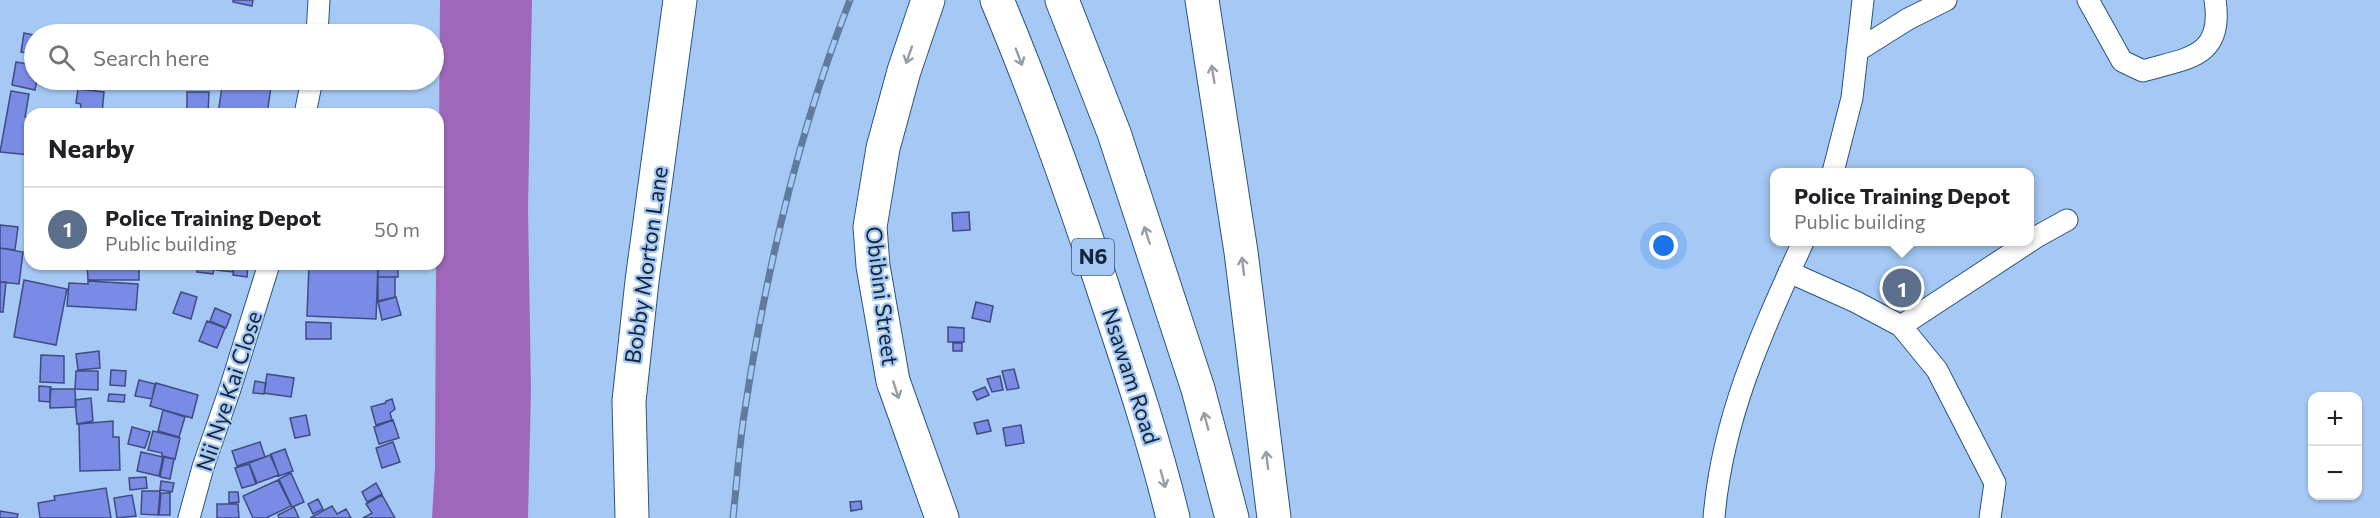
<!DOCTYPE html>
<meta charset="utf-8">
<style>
body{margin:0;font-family:Commissioner,sans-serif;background:#f6f6f6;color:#202124}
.controls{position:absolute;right:18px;bottom:18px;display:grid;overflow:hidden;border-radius:12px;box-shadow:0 2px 4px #0004}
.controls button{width:54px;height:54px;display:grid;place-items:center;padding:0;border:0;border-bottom:2px solid #e0e0e0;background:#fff;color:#202124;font:30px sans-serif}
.you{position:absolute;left:1664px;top:246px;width:21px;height:21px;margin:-15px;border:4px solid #fff;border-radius:50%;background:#1a73e8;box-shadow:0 0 0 9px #1a73e833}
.badge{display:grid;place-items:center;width:39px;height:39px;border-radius:50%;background:#7a5b30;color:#fff;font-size:20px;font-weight:700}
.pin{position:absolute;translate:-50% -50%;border:3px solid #fff;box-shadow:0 2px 6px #0006}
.popup{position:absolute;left:1770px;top:168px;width:264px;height:78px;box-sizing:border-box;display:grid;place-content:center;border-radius:12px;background:#fff;filter:drop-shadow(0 2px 4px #0005);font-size:20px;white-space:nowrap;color:#757577}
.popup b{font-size:22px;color:#202124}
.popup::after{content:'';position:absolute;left:50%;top:100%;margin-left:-12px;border:12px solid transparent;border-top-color:#fff}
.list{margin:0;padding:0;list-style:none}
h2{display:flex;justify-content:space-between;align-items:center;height:78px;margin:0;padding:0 24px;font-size:26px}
h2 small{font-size:20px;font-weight:400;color:#757577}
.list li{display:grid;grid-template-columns:39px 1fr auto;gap:18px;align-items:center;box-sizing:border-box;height:84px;padding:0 24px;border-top:2px solid #e0e0e0}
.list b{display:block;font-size:22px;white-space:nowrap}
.list p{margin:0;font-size:20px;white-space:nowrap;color:#757577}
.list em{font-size:20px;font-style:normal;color:#757577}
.icon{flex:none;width:33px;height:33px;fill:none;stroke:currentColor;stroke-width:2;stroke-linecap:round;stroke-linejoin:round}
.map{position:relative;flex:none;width:2380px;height:518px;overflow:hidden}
.search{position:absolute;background:#fff;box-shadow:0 2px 4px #0004;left:24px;top:24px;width:420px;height:66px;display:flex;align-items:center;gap:15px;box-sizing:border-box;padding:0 21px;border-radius:33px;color:#757577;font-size:22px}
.panel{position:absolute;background:#fff;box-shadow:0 2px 4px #0004;left:24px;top:108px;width:420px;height:162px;border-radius:18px}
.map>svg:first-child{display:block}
</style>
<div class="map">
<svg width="2380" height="518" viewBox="0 0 2380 518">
<rect width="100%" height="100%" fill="#a5c9f4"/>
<path fill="#9e67ba" d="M440,0h92l-4,209 3,181 -3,128h-96l3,-51 1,-203h2z"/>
<path fill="#798be5" stroke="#404b82" stroke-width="1.5" d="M233,0h20l-1,6 -19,-4z
M255,26l14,3 -1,5h-15z
M24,33l10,2v19l-13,-2z
M16,62l18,3v15h3l-2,10 -23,-5z
M82,80h19v9l-19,-2z
M223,80h49l-5,34h-49z
M78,89l26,3 -2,22h-22l1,-10 -5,-1z
M11,91l18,3 -4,23 5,1v37l-30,-3z
M187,92h22l-1,22h-21z
M969,212l1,18 -17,1 -1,-18z
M0,225l18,2 -3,23 -15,-2z
M0,248l23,4 -4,32 -19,-2z
M87,264h52v16h-51z
M198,264h17l-2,10 -16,-2z
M216,264h18l-1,8 -17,-2z
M234,264h14l-1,13 -14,-2z
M309,264h69l-2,55 -69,-3z
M378,264h20v13h-20z
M378,277h17v20l-17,4z
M24,280l43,9 -11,56 -42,-8z
M88,281l50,3 -2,26 -69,-4 2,-23 19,1z
M0,282h6l-3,30h-3z
M181,292l16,5 -6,22 -18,-6z
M396,297l5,18 -19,5 -4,-18z
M976,302l17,4 -3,16 -18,-4z
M215,308l16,7 -5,13 -16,-7z
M207,321l18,7 -8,20 -18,-7z
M306,322l25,1v16h-25z
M948,327l16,1v14h-16z
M953,343h9v8h-9z
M99,351l1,17 -22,2 -2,-16z
M41,355l23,1v27l-24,-1z
M1014,369l5,19 -12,2 -5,-19z
M111,370l15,1 -1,15 -15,-1z
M76,371h22v19l-23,-1z
M267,374l27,4 -3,19 -27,-4z
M1000,376l3,14 -11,2 -5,-13z
M139,380l16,4 -3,15 -17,-3z
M255,381l11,2 -2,11 -11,-1z
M156,383l42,12 -6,23 -42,-12z
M39,386l12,1 -1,15 -11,-1z
M985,387l4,8 -12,5 -4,-8z
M50,389h25l1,18 -26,1z
M109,394l16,1 -1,7 -16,-1z
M91,398l2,23 -16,3 -2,-24z
M392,399l3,10 -5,4 2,7 -16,5 -5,-18 14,-4v1l1,-3z
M163,410l22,7 -6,20 -21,-6z
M306,415l4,20 -15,3 -5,-20z
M393,420l6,18 -20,6 -5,-17z
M988,420l3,11 -14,3 -3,-11z
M113,421v16h6l1,33 -40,1 -1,-47z
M1021,425l3,18 -18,3 -3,-18z
M132,427l18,5 -5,16 -17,-4z
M153,431l27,7 -5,21 -13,-3v-3l-14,-3z
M260,442l5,15 -28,9 -5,-15z
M393,442l7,20 -18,6 -6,-20z
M285,449l8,22 -14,5 -8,-22z
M141,452l22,5 -4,19 -22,-5z
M270,455l9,20 -22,8 -8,-20z
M164,457l10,2 -4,20 -10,-2z
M249,464l7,20 -14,4 -7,-20z
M291,473l13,29 -12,5 -13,-28z
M146,477l1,11 -17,2 -1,-12z
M278,480l13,26 -25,12h-13l-10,-22z
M161,481l13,2 -2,9 -12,-2z
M376,483l6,11 -15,8 -5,-10z
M106,488l5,30h-71l-2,-15 17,-3 -1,-4z
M142,491h18l-2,24 -17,-1z
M229,492h9l1,10 -10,1z
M161,493h9v22h-11z
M132,495l4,21 -19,2 -3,-20z
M382,495l13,23h-32l9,-5 -6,-9z
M318,499l5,10 -10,5 -5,-10z
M861,501l1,8 -11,2 -1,-9z
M217,504h21l1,14h-22z
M332,506l5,8 9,-5 5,9h-41z
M294,507l5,11h-20l-1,-3z
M0,511l18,3 -1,4h-17z"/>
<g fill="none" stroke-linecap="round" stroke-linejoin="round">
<defs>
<path id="service" d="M2088,0l34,61 21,10c44,-13 81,-13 72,-71
M317,34l2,-34
M1857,51l51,-32 38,-19
M305,114l7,-34
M1833,172l19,-74 11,-98
M1789,272l67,30 45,24 36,44 58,113 -5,35
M1901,326l137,-90 29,-16
M189,518l14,-51 27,-78 39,-125
M1714,518c8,-100 48,-186 89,-276"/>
<path id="tertiary" d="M928,0l-24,71 -21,77 -13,79 3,39 20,115 49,137
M1202,0l39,252 33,266
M632,518l-3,-117 13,-120 38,-281"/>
<path id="trunk" d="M997,0c41,98 77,199 110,300 24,72 48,144 66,218
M1062,0l52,133 84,256 34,129"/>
</defs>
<use href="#service" stroke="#2a5483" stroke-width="23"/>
<use href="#tertiary" stroke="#2a5483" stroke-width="35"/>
<use href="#trunk" stroke="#2a5483" stroke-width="35"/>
<use href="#service" stroke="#fff" stroke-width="21"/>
<use href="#tertiary" stroke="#fff" stroke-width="33"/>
<use href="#trunk" stroke="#fff" stroke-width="33"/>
<defs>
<path id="rail" d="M733,518c4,-36 6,-73 12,-109 21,-138 54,-279 105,-409"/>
</defs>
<use href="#rail" stroke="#607b9b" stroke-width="7"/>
<use href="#rail" stroke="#a5c9f4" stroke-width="4.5" stroke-dasharray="14" stroke-linecap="butt"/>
</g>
<defs><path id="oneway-shaft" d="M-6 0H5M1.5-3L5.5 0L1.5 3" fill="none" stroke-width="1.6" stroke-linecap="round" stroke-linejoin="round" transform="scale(1.5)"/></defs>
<g stroke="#959da6">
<use href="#oneway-shaft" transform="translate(909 55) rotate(109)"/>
<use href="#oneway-shaft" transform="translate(1019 57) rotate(69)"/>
<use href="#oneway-shaft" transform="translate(1213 74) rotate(-99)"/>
<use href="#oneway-shaft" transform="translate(1147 235) rotate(-108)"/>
<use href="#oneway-shaft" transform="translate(1243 266) rotate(-97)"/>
<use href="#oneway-shaft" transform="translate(896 390) rotate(72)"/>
<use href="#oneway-shaft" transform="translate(1206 421) rotate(-105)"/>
<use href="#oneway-shaft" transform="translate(1267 460) rotate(-97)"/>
<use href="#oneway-shaft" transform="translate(1163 479) rotate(75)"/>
</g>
<g text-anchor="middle" stroke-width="4.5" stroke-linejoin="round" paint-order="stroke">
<rect fill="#a5c9f4" stroke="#405672" stroke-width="1.5" x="1072" y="239" width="42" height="36" rx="4.5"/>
<g font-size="21" font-weight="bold" fill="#14253a">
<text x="1093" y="264">N6</text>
</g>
<g font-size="22" fill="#14253a" stroke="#a5c9f4">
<text transform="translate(646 265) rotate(-82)" y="8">Bobby Morton Lane</text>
<text transform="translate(882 296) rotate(83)" y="8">Obibini Street</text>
<text transform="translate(1131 376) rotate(72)" y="8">Nsawam Road</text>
<text transform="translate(229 391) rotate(-72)" y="8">Nii Nye Kai Close</text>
</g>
</g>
</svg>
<div class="controls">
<button>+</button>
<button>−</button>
</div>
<div class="you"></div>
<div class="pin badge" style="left:1902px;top:288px;background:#5c6f8a">1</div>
<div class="popup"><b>Police Training Depot</b>Public building</div>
<div class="search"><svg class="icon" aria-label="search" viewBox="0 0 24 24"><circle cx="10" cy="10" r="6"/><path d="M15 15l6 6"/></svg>Search here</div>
<section class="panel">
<h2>Nearby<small></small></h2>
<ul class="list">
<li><span class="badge" style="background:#5c6f8a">1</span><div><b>Police Training Depot</b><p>Public building</p></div><em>50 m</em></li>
</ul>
</section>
</div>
